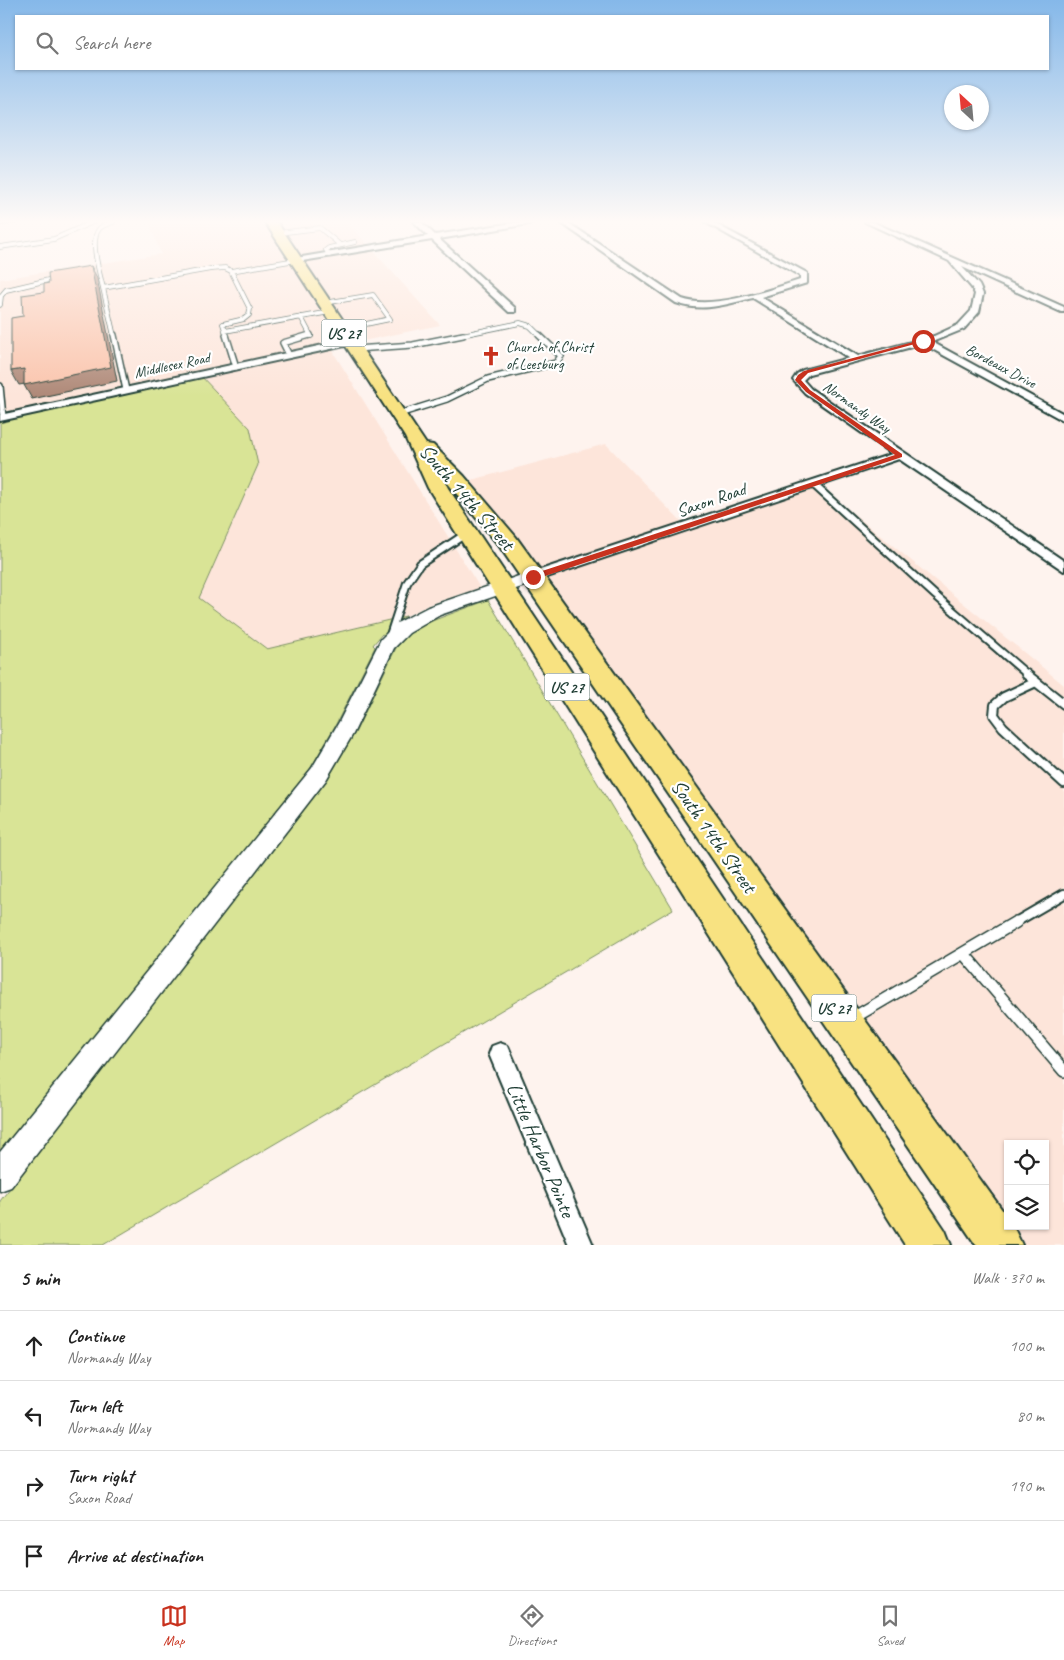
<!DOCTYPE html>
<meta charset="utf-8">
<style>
body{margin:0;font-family:Caveat,sans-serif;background:#f6f6f6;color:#222}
.controls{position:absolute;right:15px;bottom:15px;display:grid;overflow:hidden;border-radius:0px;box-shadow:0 1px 4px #0004}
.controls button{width:45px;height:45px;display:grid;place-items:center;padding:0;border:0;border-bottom:1px solid #e0e0e0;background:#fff;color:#222;font:25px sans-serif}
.compass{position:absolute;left:944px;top:85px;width:45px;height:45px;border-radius:50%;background:#fff;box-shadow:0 1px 4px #0004;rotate:334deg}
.stop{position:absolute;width:15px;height:15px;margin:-11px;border:4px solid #c8321e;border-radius:50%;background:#fff}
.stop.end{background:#c8321e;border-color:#fff;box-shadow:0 1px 5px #0008}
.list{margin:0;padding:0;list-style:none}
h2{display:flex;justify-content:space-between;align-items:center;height:65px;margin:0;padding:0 20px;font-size:21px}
h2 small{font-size:16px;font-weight:400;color:#767676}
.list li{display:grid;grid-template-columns:32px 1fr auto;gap:15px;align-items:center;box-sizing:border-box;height:70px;padding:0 20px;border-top:1px solid #e0e0e0}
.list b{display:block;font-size:19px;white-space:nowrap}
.list p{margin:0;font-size:16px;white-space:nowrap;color:#767676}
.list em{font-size:16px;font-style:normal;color:#767676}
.icon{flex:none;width:28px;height:28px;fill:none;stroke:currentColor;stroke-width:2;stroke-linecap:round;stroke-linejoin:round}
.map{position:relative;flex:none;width:1064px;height:1245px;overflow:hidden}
.search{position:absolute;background:#fff;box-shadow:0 1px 4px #0004;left:15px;right:15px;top:15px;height:55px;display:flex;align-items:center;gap:12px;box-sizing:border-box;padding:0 18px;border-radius:0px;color:#767676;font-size:19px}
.sheet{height:345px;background:#fff}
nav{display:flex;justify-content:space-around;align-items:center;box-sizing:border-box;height:70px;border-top:1px solid #e0e0e0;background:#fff;font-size:14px;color:#767676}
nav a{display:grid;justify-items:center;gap:2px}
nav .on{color:#c8321e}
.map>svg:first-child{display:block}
</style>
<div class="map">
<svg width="1064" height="1245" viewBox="0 0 1064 1245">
<rect width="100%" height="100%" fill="#fef3ee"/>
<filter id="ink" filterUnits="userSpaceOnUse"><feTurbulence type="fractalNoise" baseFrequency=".02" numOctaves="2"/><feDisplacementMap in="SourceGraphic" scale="10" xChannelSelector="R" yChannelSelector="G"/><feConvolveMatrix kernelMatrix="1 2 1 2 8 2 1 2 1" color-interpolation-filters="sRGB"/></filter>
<g filter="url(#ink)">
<path fill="#fde5da" d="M149,222h116l81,123 -14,3 3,7 145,233 -50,16 -24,12 -139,33 -68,-51 59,-133 -258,-48v-138l161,-25z
M275,222h72l93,103 -82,17z
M606,444l81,84 130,-44 247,201v560h-41l-14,-19h36v-82h-37v80l-540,-743z"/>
<path fill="#d9e496" stroke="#7c9065" d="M200,375l50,53 8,37 -59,133 68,51 139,-33 -9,6 -13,13 -2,-1 -9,11 2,2 -39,77 -26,45 -310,384v-736z
M488,600l185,309 -570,336h-103v-44l328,-422 28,-48 40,-83 14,-15 11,-8z"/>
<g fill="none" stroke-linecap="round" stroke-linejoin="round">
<defs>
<path id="service-far4" d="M113,222c-5,2 -11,3 -14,7 -10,12 1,45 4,59l108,-19 14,-1 6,3 65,-11
M0,223l13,-1
M278,233l42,-5 20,17
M0,247l54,-8 39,-17
M329,255l-3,-5 3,-2 26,-6
M103,288l11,48
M324,303l49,-8 17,24 -48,10
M0,305l1,-9 5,-6 51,-12
M301,317l10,19
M225,331l105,-19
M227,336l-4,-12 21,-5 5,-4 1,-6 -19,-38
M457,336l63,-13 10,3 10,10"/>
<path id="service-far3" d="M114,335l12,55
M226,335l10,32
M356,349l57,-4 50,-10
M289,355l-6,-12 27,-8
M0,386l3,31
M399,414l48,-15 41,-20 68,-16 5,-7 -22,-21"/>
<path id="service-far2" d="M813,484l123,112 92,79
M390,635l17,-52 13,-19 47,-31"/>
<path id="service-far1" d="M1026,674l38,30
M1036,682l-32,15 -9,8 -1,10 9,12 61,56
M1014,923l50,-29"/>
<path id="service" d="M964,954l100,117
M853,1018l163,-96"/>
<path id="minor" d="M414,222h7l14,13 84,-13h13l-3,2 -90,15 76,69v4h-6l-77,-72 -136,22 -4,-2 4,-2 132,-22z
M560,222h7l115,77c31,11 87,-9 118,-19v-4l-3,-2 -92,-52h7l95,51v10l-46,14 97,59 76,-20 24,-11 13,-14 4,-17 -3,-6 -23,-27 -84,-39h8l191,85v5h-3l-99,-45 17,18 4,9 -4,18 -15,17 -32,13 132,72v7l-141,-77 -114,30 -6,6 8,9 253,172v10l-165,-112 -361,121h-10l-1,-3 1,-3 364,-120 -87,-61 -12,-13 4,-6 6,-4 46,-12 -96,-60c-27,6 -49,15 -77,5z
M351,339l4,3 -1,2 -354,77v-6z
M500,1043l8,3 85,199h-24l-80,-191 3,-8z"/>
<path id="tertiary" d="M533,571l6,2 2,4 -2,4 -99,34 -31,18 -15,15 -41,86 -27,46 -315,407 -11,4v-39l312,-384 27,-46 42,-83 16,-16 31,-16z"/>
<path id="trunk" d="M265,222h12l149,222 7,1 31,31 52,61 492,681v8h5l9,19h-46l-476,-698 -58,-71 6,12 497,742 6,15h-46l-477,-757 -23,-51z"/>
</defs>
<use href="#service-far4" stroke="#1f3d34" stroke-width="5.5"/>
<use href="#service-far3" stroke="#1f3d34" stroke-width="8"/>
<use href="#service-far2" stroke="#1f3d34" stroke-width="10"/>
<use href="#service-far1" stroke="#1f3d34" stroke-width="12"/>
<use href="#service" stroke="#1f3d34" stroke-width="14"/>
<use href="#minor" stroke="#1f3d34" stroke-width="4"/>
<use href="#tertiary" stroke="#1f3d34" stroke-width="3"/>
<use href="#trunk" stroke="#1f3d34" stroke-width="4"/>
<use href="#service-far4" stroke="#fff" stroke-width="4"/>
<use href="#service-far3" stroke="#fff" stroke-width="5"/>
<use href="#service-far2" stroke="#fff" stroke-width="6"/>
<use href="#service-far1" stroke="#fff" stroke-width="8"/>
<use href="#service" stroke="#fff" stroke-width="11"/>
<use href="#minor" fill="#fff" fill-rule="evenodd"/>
<use href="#tertiary" fill="#fff" fill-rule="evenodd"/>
<use href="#trunk" fill="#f8e281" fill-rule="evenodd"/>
</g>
<path fill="#af8978" stroke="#1f3d34" d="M91,266l6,12 20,103 -85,18 -8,-14z
M24,369l7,14 -12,2 -8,-14z"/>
<path fill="#fac4ac" stroke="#1f3d34" d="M91,266l20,101 -87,18v-16l-13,2v-53l12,-2 -1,-21 22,-3v-8l5,-1 -1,-10z"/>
</g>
<linearGradient id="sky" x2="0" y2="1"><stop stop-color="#85b8e9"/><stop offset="0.56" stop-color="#fffaf7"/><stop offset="1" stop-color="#fffaf7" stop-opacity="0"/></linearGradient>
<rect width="1064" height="396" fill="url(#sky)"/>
<path fill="#c8321e" d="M921,340l5,1 -118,32 -7,7 9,10 92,64v3l-366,122h-6v-4l365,-120 -89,-63 -11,-12 3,-5 6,-4z"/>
<defs>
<symbol id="church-bare" viewBox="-9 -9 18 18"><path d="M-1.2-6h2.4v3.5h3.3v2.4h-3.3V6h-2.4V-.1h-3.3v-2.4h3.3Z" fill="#c8321e" stroke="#fff" stroke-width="2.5" paint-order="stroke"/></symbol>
</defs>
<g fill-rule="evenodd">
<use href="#church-bare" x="477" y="342" width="28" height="28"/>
</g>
<g text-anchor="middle" stroke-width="4.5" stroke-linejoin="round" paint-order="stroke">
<g font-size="15" fill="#1f3d34" stroke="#fff" text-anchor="start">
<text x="506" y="352">Church of Christ<tspan x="506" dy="17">of Leesburg</tspan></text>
</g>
<g font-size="15" fill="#1f3d34" stroke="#fff">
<text transform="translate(172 365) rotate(-12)" y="5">Middlesex Road</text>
<text transform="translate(1001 366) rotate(28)" y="5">Bordeaux Drive</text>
<text transform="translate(857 407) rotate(35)" y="5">Normandy Way</text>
</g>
<g fill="#fff" stroke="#627771" stroke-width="1">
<rect x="321.5" y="319.5" width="45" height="27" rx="4"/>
<rect x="544.5" y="673.5" width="45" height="27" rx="4"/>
<rect x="811.5" y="994.5" width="45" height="27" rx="4"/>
</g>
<g font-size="16" font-weight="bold" fill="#1f3d34">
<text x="344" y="339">US 27</text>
<text x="567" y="693">US 27</text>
<text x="834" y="1014">US 27</text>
</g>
<g font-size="18" fill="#1f3d34" stroke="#fff">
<text transform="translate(711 500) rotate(-19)" y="6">Saxon Road</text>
</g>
<g font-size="21" fill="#1f3d34" stroke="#fff">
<text transform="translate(467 497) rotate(49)" y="7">South 14th Street</text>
<text transform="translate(714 836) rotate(55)" y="7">South 14th Street</text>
<text transform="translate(541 1150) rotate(67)" y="7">Little Harbor Pointe</text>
</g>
</g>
</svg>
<div class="controls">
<button><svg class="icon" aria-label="locate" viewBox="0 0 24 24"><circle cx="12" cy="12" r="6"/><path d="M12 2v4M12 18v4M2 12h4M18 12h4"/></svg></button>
<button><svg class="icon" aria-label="layers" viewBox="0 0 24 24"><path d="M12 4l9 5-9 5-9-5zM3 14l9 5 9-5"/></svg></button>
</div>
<svg class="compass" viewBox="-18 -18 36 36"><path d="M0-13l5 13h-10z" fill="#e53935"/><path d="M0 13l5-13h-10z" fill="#767676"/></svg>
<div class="stop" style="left:923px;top:341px"></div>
<div class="stop end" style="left:533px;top:577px"></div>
<div class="search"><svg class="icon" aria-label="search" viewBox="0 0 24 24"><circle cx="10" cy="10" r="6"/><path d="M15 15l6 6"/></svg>Search here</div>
</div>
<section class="sheet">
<h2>5 min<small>Walk · 370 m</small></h2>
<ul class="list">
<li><svg class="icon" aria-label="ahead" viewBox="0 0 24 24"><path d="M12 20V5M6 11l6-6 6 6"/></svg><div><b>Continue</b><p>Normandy Way</p></div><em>100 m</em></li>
<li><svg class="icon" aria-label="left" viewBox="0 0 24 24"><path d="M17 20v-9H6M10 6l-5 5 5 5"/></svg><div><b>Turn left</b><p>Normandy Way</p></div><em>80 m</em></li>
<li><svg class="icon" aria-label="right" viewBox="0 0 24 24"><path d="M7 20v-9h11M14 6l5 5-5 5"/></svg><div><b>Turn right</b><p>Saxon Road</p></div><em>190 m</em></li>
<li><svg class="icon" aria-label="arrive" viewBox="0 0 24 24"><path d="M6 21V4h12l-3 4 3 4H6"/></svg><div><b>Arrive at destination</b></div></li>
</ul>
</section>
<nav>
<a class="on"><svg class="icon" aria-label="map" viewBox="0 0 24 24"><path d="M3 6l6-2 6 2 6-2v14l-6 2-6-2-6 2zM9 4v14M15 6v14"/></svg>Map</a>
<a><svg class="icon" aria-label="directions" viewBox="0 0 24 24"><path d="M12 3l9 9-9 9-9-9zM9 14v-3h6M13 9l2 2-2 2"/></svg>Directions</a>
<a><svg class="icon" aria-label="saved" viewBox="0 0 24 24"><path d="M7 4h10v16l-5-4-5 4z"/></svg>Saved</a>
</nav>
